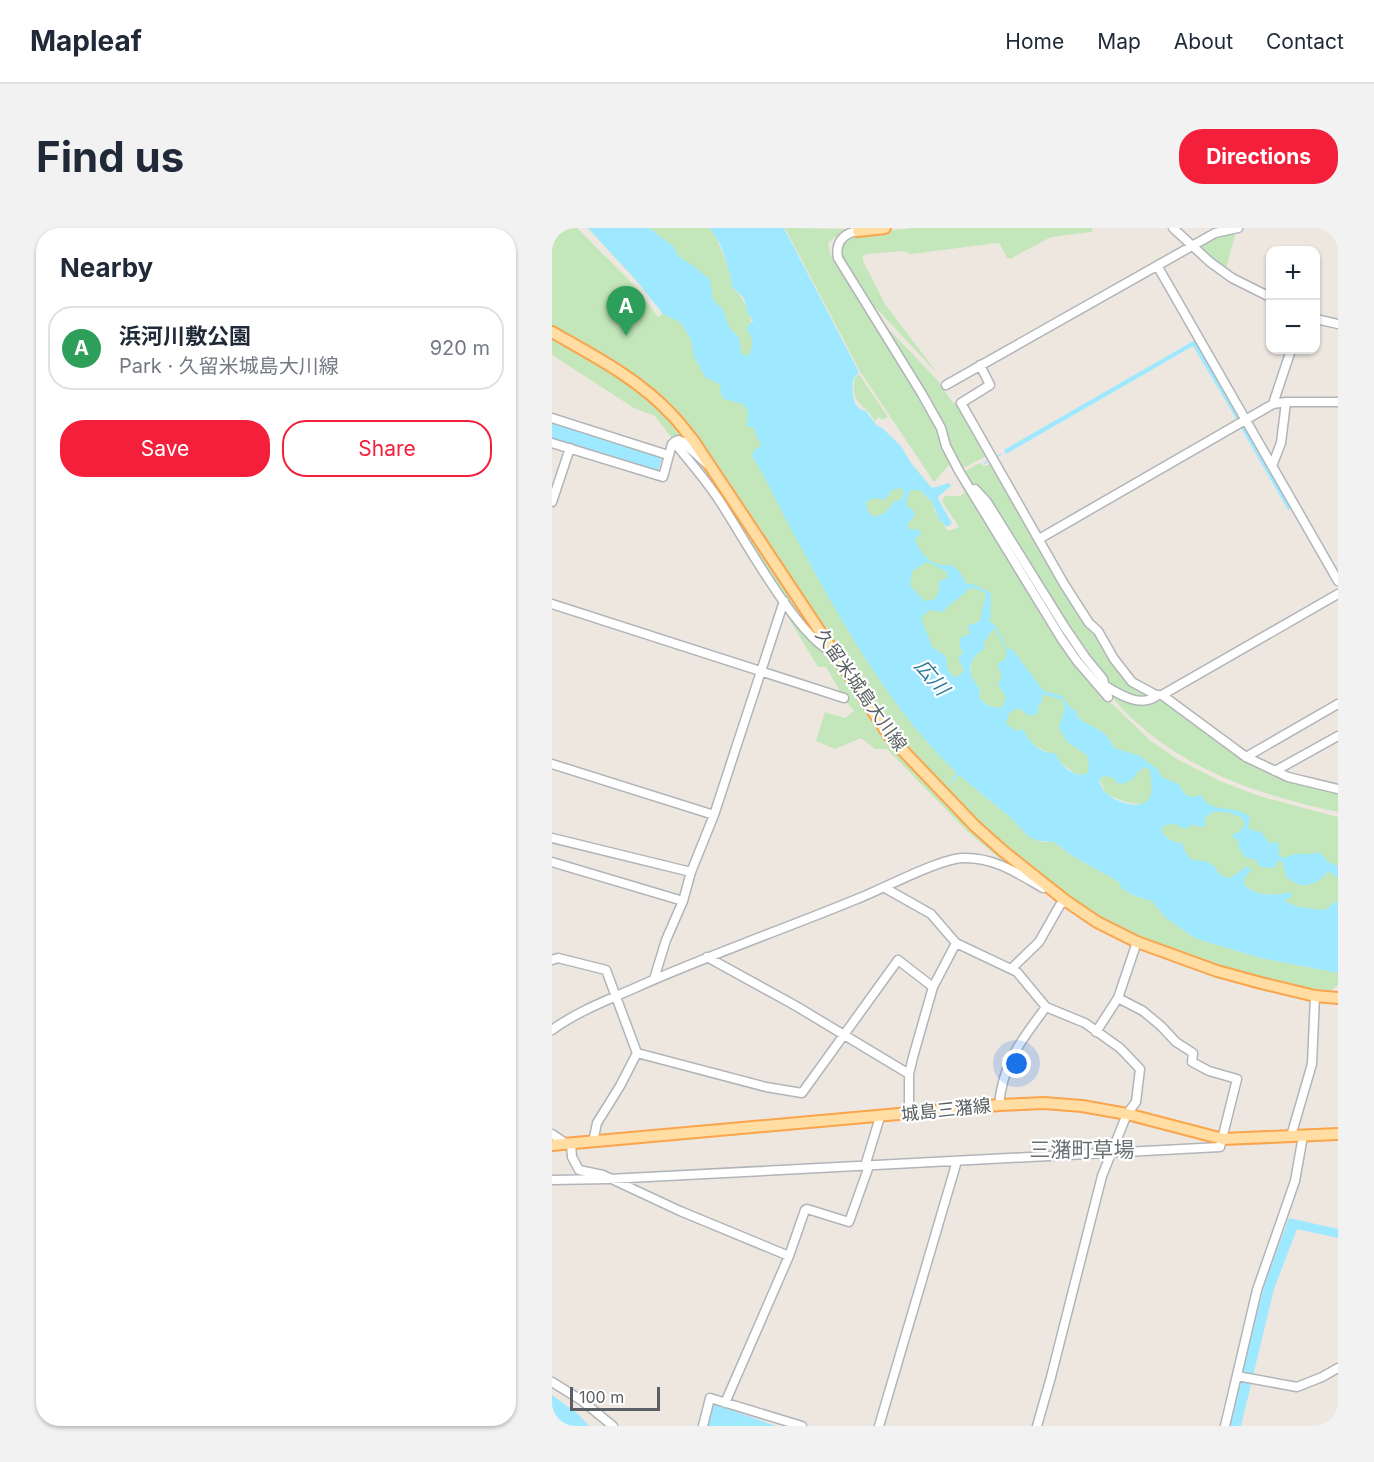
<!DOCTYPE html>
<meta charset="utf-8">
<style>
body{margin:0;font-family:Inter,"Noto Sans JP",sans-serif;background:#f2f2f3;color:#1f2937}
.controls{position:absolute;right:18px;top:18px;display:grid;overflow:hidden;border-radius:12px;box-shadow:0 2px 4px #0004}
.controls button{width:54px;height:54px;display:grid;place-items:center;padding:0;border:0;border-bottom:2px solid #e0e1e3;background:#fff;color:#1f2937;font:30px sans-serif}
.scale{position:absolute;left:18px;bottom:15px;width:90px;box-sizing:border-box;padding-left:6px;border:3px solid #595f62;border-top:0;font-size:16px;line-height:21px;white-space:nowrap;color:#595f62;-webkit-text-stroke:4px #fff;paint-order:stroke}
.you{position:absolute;left:465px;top:836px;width:21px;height:21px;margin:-15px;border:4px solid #fff;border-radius:50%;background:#1a73e8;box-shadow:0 0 0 9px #1a73e833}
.badge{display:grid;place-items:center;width:39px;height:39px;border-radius:50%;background:#f31f3b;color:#fff;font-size:20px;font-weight:700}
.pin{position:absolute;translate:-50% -50px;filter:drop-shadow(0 2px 3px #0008)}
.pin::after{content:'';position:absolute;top:32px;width:21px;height:18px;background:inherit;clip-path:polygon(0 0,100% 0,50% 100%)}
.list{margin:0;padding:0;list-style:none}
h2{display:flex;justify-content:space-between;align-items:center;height:78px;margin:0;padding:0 24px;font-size:26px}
h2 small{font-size:20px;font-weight:400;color:#747a83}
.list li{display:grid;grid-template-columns:39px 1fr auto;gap:18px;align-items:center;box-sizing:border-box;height:84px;margin:0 12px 12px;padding:0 12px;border:2px solid #e0e1e3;border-radius:24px}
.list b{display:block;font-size:22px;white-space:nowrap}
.list p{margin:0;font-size:20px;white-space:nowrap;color:#747a83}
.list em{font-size:20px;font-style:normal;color:#747a83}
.actions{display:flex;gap:12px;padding:18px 24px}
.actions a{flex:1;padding:14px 0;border:2px solid #f31f3b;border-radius:24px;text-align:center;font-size:21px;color:#f31f3b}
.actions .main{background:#f31f3b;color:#fff}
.map{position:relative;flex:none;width:786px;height:1198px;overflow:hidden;border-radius:24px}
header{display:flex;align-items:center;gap:36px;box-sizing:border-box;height:84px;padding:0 30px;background:#fff;border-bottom:2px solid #e0e1e3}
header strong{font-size:28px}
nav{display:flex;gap:33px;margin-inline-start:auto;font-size:21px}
.intro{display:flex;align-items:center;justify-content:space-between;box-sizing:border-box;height:144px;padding:0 36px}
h1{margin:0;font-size:42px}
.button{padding:15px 27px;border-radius:24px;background:#f31f3b;color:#fff;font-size:21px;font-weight:700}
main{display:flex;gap:36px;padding:0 36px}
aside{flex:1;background:#fff;border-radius:24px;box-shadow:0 2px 4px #0004}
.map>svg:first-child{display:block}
</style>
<header>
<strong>Mapleaf</strong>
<nav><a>Home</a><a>Map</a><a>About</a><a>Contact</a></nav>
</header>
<div class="intro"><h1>Find us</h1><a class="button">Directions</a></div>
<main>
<aside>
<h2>Nearby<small></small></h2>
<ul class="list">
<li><span class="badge" style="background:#2e9e5b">A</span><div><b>浜河川敷公園</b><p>Park · 久留米城島大川線</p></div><em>920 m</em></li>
</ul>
<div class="actions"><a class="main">Save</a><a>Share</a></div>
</aside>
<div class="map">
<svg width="786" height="1198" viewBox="0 0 786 1198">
<rect width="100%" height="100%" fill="#ede7e0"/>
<path fill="#c3e7ba" d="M0,0h25l59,59 22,30 5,-4 -27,-33 -48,-52h124l19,45 1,14c32,30 19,70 11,109l184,346 30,31 -7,9 1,1 8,-8 51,42 19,20 13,5h12l17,13 48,27 3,7 13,7 17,5 14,17 29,20 9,3 57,17 77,15v12l-10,8 -100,-22 -70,-23 -56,-28 -55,-40 -62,-50 -99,-104 -187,-287 -41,-44 -106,-68z
M233,0l68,1 -15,6 -10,8 2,10 79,126 32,55 -4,1 17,31 -1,3 -4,-4 -15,17 -73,-109z
M361,0h180l-2,4 -40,5 -41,22 -3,-1 -7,-14 -3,-1 -86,11 -8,-3 -37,3 -3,2v5l22,43 53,70 -62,-66 -7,-4 -28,-45 1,-15 10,-9z
M684,4l-10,36 -27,-22 19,-10z
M330,94l57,60 14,21 3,-1 30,54 -24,13z
M0,108c41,24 87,47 119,83 10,12 19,25 29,37l-22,-18h-6l-17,-22 -21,-8 -82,-53z
M307,146l29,43 -6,3 -4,-3 -3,5c-8,-19 -26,-16 -20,-44z
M291,213c23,19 47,45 77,49l12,12 3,10 13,19 11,-4 -17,-26 3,-5h15l5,-4 -7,-12 4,-2 112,182 36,42 41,39 26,18 45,23 40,15 76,20v86l-3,-1 -10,8 -26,-3 -15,-6 7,-9c-18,3 -32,6 -47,-7l1,-8 -9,-3 -6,4 -10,-2 -9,-12 -20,-4 -15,-17 -12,-7 -3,-6 1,-25c-24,0 -36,-1 -57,-12l-17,-45 4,23 -9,4 -9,-2 -25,-20 -20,-10 -24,-19 5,-27 -7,10c-10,2 -18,-2 -24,-10l1,-8 -9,-11 -1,-27 -6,19 -5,6 -6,1 -6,-9 -1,-12 -14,-9 -17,-25 27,-23 -23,5 -41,-62z
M127,216l26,22 122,182 -26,-24z
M427,235l5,3 8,-2 14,28 104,167 40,37 -4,3 -29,-8 -28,-32 -111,-170 -8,-6 -6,-11z
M234,379l11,18 35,32 61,90 135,127 -29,-16 -32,-27 -80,-82h-12l-14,-11 -26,11 -19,-8 9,-29 20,6 9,-7 -9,-11 -19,-33h-8l-35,-58z
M559,467l34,9 20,-4 65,49 11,11 33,13 64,18v21c-70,-15 -140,-37 -195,-84 -12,-10 -24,-21 -32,-33z"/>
<path fill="#9ee9ff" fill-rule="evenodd" d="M36,0h61l24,18 6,11 15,9 16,14 3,20 11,11 4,15 11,12 2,16 7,2c7,-11 5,-18 -2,-28l7,-7 -6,-9 -3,-14 -12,-11c-1,-16 -12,-49 -23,-59h75l75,144 -6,8c-1,12 -1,29 13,31l11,15 4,1 20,19 10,17 21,25 17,-5 2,3 -12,10 -1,3 14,24 -5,4 -8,-8 -7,-17 -12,-12h-9c-3,5 -5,10 -4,16l6,4 2,5 -8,10 2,4 11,1 1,3 -6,7c5,11 14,25 27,25 6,1 9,-1 14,3 4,4 8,11 11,16h5l19,9 -1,29 5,3 12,24h5l32,42 18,5 7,10 8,6v4c9,10 25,12 32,23 2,3 3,6 5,9l26,8 17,13 5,8 16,7 8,11 6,2 9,-2c8,19 34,9 49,22l-2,9 3,4 10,2 8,11 9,-1 1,14 5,2c14,-7 21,-2 35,-6l9,10 10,4v12l-10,-7c-5,8 -17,16 -28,14 -4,-1 -10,-6 -14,-8l-3,-14 -4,-3 -5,8 -14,-1 -4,-7 -11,-3 -6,-9 -1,-7 -7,-6 8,-3 6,-8 -4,-7 -14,-5h-15l-7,6v9l-13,-2 -7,4 -10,-5 -10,1 -4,5c4,8 12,13 21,13 8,26 14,12 29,21 10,7 3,11 19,14l18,-12 3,5 -6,6 -1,8c15,13 29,10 47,7l1,4 -8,5 15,6 26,3 10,-8 3,1v70l-77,-15 -57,-17 -9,-3 -29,-20 -14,-17 -17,-5 -13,-7 -3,-7 -48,-27 -17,-13 -15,-1 -10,-4 -19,-20 -51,-42 -8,8 -1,-1 7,-9c-70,-66 -120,-160 -166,-244 -13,-24 -24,-50 -39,-73l3,-7 5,-2 1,-5 -4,-4 -3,-10 -7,-2 1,-15 -5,-7 -19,-5 -3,-5 -1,-10 -14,-6 -12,-21 -3,-18 -11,-17 -17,-8 -27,-34zM349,260l3,6 -3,6 -6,1 -10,12 -11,4 -6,-5 -2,-10 9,-4 9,2 8,-10zM375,334l19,9 2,7 -9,3v11l-4,7 -11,2 -14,-16 2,-14zM419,359l15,6 -6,28 -12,5 2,8 -10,4v8l3,7 -5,5 6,12 -5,6 -6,1 -6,-9 -1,-12 -14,-9c-3,-11 -8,-19 -11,-30l9,-7 13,2c8,-10 19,-15 28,-25zM442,400l13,24 -2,7 -8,5 5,12 -4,9 8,12 -3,10c-10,2 -18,-2 -24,-10l1,-8c-13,-15 -14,-29 4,-40v-7zM491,466l20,6 2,7 -6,20 8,15 20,13 2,10 -1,8c-14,6 -28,-8 -33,-20 -15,1 -26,-11 -32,-24l-7,2 -10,-7 3,-11 9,-5 12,8 8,-3v-7l3,-3zM592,539l6,3c0,7 3,18 1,24 -5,19 -34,9 -45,-1 -3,-2 -5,-8 -7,-12l4,-5 9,1 7,7c18,-3 13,-9 25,-17z
M643,112l43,74 1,5 -2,1 -44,-74 -187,108 -2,-4z
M0,194l110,35 -4,14 -106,-33z
M691,197l49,81 -1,2 -3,2 -47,-82z
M737,990l49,11v9l-41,-9 -23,60 -33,137h-12l35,-141z
M0,1167l26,19 11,12h-37z
M162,1176l62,22h-70z"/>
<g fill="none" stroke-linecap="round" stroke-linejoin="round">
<path stroke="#9ee9ff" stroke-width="1.5" d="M446,228l3,-2
M432,236l5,-4"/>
<defs>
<path id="minor" d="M621,0l37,34 22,16 38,19
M306,3c-15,2 -23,12 -20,27l84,136 19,34 5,18 13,25 102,167 16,23 31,36
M606,39l180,314
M764,91l22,5
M428,137l10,20 -29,18 103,181 25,39 9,8 16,28 18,23 24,13h6l84,62 42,20 50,12
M394,157l269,-152 23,-5
M721,176l18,-54
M0,190l116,37
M122,214c15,19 32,38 45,58 24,36 79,139 115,153
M0,215l111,34 9,-33 6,-4 5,2 24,22
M720,238l9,-23 5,-41
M423,261l12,13 77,124 21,31 18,22 5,18
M0,274l18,-54
M487,311l234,-135 13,-2h52
M0,376l292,94
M555,459c15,9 35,21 51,8
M610,467l176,-101
M694,529l92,-53
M0,536l162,51
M723,543l63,-35
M0,610l139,34
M0,634l131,39
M333,660l46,26 25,29 61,29 29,35 39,16 35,25 20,21 -4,33 -9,12 -25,62 -51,201 -14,49
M155,729l89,49 113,68
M0,732l6,-2 48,12 31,83 -17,33 -23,37 -4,19
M459,741l28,-27 21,-37 6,-4 -4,-3
M102,751l12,-39 17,-39 8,-29 23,-57 70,-214
M0,802c26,-19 56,-30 85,-43 72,-32 147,-58 220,-88 26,-10 81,-40 106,-41 31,-1 54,15 80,30
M544,804l22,-34 19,-56
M85,825l129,34 36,6 96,-133 35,27
M447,877c4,-43 22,-64 47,-98
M357,886v-40l4,-17 20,-70 23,-44
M0,906l15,10
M739,908l21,-72 3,-68
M19,916l1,13 7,13 24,5 77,36 109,45
M313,938l15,-49
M0,952l57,-1 611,-32 17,-68 -28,-8 -17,-9 1,-9 -17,-11 -15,-16 -18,-15 -25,-13
M685,1148l60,11 25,-10 16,-9
M0,1154l29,18 32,26
M173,1175l64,-147 16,-46 2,-1 42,13 20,-56
M151,1198l7,-28 92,28
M327,1198l78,-265
M673,1198l32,-136 38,-109 8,-45"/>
<path id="major" d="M306,3l27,-3
M0,104c42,24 87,47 120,83 8,8 14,17 21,25l197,297 85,89 28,25 63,50 31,21 40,20 80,29 44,12 54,13 23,2
M0,917l447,-40 45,-2 38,3 45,8 96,25 115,-5"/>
</defs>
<use href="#minor" stroke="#b1b5b9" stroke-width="11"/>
<use href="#major" stroke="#faa44c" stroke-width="14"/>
<use href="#minor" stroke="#fff" stroke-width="8"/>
<use href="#major" stroke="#ffdda3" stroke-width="10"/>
</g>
<g text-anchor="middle" stroke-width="4.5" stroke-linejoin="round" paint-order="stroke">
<g font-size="18" fill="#595f62" stroke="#fff">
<text transform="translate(309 462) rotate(55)" y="6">久留米城島大川線</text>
<text transform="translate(394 882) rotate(-6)" y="6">城島三潴線</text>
</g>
<g font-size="20" font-style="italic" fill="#307b9b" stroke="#fff">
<text transform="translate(380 449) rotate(50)" y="7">広川</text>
</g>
<g font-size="21" fill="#6a7174" stroke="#fff">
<text x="530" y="929">三潴町草場</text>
</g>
</g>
</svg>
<div class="controls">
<button>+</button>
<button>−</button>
</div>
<div class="scale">100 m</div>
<div class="you"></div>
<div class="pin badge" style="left:74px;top:108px;background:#2e9e5b">A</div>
</div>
</main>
